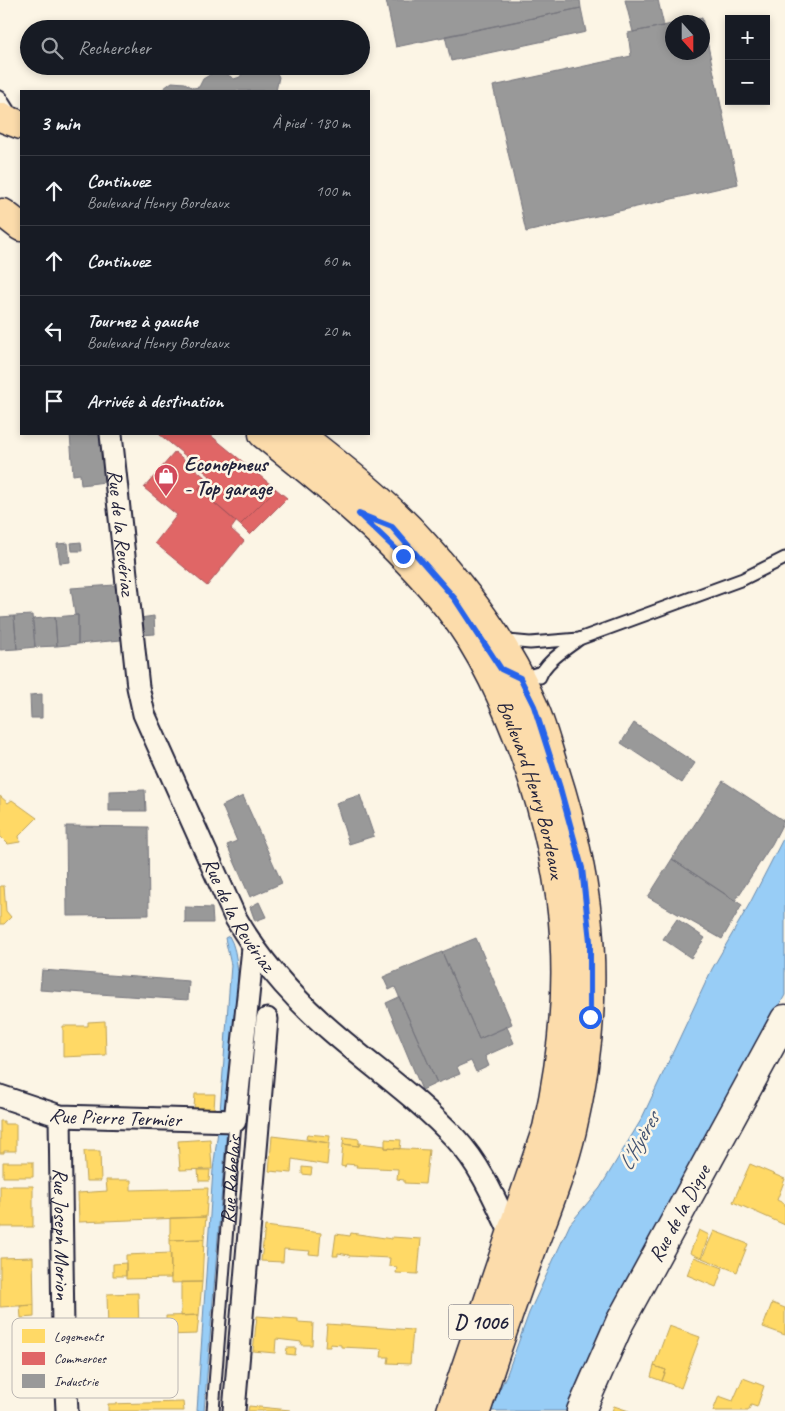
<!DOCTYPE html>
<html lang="fr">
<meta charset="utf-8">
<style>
body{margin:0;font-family:Caveat,sans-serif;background:#242831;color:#f1f3f6}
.controls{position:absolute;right:15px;top:15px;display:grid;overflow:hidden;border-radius:0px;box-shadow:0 2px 8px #0003}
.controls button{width:45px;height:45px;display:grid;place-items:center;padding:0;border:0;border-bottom:1px solid #363941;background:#171b24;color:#f1f3f6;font:25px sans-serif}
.compass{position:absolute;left:665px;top:15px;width:45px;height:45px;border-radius:50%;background:#171b24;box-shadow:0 2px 8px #0003;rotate:159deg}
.stop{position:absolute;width:15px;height:15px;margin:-11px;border:4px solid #2563eb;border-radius:50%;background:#fff}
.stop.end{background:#2563eb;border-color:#fff;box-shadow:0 1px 5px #0008}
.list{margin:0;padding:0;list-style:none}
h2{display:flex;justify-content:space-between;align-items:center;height:65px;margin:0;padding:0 20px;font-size:21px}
h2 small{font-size:16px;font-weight:400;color:#9ea1a6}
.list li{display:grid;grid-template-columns:32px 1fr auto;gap:15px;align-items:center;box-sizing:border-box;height:70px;padding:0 20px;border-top:1px solid #363941}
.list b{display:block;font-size:19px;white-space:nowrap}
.list p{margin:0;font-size:16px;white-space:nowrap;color:#9ea1a6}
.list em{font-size:16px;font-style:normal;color:#9ea1a6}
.icon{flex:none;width:28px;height:28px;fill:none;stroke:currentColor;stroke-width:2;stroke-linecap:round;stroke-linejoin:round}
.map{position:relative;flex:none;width:785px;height:1411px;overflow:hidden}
.search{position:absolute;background:#171b24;box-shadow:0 2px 8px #0003;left:20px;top:20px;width:350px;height:55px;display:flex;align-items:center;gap:12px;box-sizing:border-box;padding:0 18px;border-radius:28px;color:#9ea1a6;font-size:19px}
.panel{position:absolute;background:#171b24;box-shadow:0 2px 8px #0003;left:20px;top:90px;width:350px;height:345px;border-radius:0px}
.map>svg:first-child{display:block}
</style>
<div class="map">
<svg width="785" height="1411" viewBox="0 0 785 1411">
<rect width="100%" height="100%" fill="#fcf5e5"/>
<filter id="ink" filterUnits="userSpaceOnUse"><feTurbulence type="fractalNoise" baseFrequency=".02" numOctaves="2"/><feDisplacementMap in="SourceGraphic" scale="10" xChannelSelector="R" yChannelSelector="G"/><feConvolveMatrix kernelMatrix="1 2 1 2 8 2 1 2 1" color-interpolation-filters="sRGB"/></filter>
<g filter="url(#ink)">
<path fill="#98cdf6" stroke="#6989ab" d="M785,835v160l-196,366 -22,50h-78l18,-37 22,-61 41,-89 30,-36 41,-68 71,-151 38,-66z
M229,936c20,32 2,137 -3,176h-6l11,-147 -6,-27z
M219,1123l8,3 -23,285h-7l16,-241z"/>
<path fill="#ffd966" stroke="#bda259" d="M0,796l8,7 4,-3 25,18 -18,18 1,6 -12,2 -8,-8z
M0,886h4l2,25 5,6 -7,7h-4z
M105,1021l1,34 -43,2v-31h25v-4z
M195,1094h20l-1,15 -20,-1z
M0,1121h4v3h12v27h-12v2h-4z
M307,1134l23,2 -1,7 -23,-4z
M272,1136l57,7 -2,22 -35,-6 -1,14 -22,-2z
M344,1137l15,2v7l-16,-2z
M210,1139l2,30 -32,1 -2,-29z
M385,1139l16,1 -1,9 -15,-1z
M359,1143l26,3v2l44,2 -4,34 -21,-1v-3l-7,-1 1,-10 -42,-2 1,-2 -11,-1 -1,3 -4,-1 2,-22 16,2z
M84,1151h16l1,30h-15z
M3,1162h30v15h-30z
M750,1164l35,15 -8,21 8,4v21l-52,-23z
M302,1167l10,1 -1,7 -9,-1z
M198,1170h12l-1,11h-10z
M106,1180h25v10l77,-2 -2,29 -127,5 -1,-29 29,-2z
M0,1186h33v41h-33z
M206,1217l-2,22 -34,1v-22z
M265,1226l56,7 -2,22 -10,-1 1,-3 -26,-2 -1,13 -22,-1z
M699,1230l10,5 -8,23 -11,-5z
M714,1231l34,13 -11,28 -35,-14z
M351,1233l41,6v-2l29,2 -3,35 -22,-1 1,-6 -8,-1 1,-8 -41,-2v-1l-11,-2v3h-5l3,-22 14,2z
M204,1239l-2,43 -31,1 -1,-43z
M171,1253v25l-45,1v-24z
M33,1257l1,48 -34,2v-49z
M694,1257l29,11 -7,19 -29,-12z
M126,1263v13h-13v-12z
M181,1282h21l-3,33 -18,1z
M138,1293l1,38 -31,1 -1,-38z
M772,1303l13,5v27l-22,-8z
M34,1305v12l-13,1 -1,-12z
M199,1315l-2,19 -31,1v-19z
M257,1316l41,3v3l15,1 -1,22h-11l1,-3 -26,-3 -1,14 -22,-2z
M327,1324l86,6 -3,34 -22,-1 1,-6h-8l1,-8 -41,-2v-2l-11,-1v3h-5z
M669,1326l31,11 -19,51 -19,-7 4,-11 -12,-4z
M287,1348h9l-1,7 -9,-1z
M654,1366l12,4 -4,11 -11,-4z
M743,1378l21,8 -7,21 -6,-2 -3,6h-35l6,-15 14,5z
M183,1402l1,9h-76v-7z
M249,1406l41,4v1h-42z
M614,1406l15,5h-17z"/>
<path fill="#e06666" stroke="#a75259" d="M159,434h50l67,55 -36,36 -42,-36 12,-13z
M175,452l32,27 -9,10 38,33 -5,7 13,12 -37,45 -52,-43 22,-28 -33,-27z
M276,489l11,9 -37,37 -10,-10z"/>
<path fill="#999" stroke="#75757d" d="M386,0h194l1,8 -185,39z
M625,0h33l6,26 -31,6z
M581,8l5,24 -135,29 -6,-25z
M702,18l36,166 -212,48 -33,-146 138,-30 -3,-23 44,-9v28h30v-30h-23z
M273,66l6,11 -3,14h-116l12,-9 13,1 8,5 6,-1 4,-8 10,-6h12l9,6 6,-2 7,-11z
M70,434h31l4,48 -24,3 -1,-11 -7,1z
M81,542l1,9h-10l-1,-8z
M68,543l2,19 -10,1 -3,-19z
M115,585l6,55 -43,4v-29h-3l-4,-27z
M32,615l3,32 -18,2 -3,-33z
M78,615v29l-21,2 -2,-29z
M14,616l3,33 -17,1v-33z
M154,616l1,18 -14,1 -1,-17z
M55,617l2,29 -22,1 -2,-28z
M42,694v24h-11l-1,-23z
M634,723l61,40 -13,20 -61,-40z
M723,781l61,40 -12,23 -37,57 -63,-42z
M145,790l1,21h-37v-20z
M360,795l14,41 -25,8 -13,-41z
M243,796l39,87 -32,14 -23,-52 10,-4 -15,-35z
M66,826l82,1 1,88 -82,1z
M672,859l70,46 -20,34 -74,-42z
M259,902l7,15 -11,4 -5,-14z
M185,907l27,1 1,15h-28z
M677,919l28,19 -14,20 -28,-19z
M476,938l36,86 -33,15 -37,-87z
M442,952l37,87 28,-12 7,16 -29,13 4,10 -13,6 -5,-11 -14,6 3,7 -23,9 -42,-96 -6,3 -6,-13z
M42,970l147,11 -1,19 -148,-10z
M399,997l38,86 -15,7 -36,-87z"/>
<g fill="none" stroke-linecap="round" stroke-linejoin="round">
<defs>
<g id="lane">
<path d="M0,97l12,19"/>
<path d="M501,638l7,3 22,2 49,-4 164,-60 42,-21"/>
<path d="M540,677c5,-15 25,-27 38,-37"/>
<path d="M521,678l21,-6"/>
<path id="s1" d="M213,1411l22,-290"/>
</g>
<g id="street">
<path id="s2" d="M111,434l27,253 6,27 91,203c23,40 52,74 86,105 44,40 94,73 135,117 27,29 41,66 58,101"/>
<path id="s3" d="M0,1096l60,20 175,5 18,-173"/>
<path id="s4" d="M60,1116l3,213 4,82"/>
<path d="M234,1411l33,-392"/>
</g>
<g id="secondary">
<path id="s5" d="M581,1411l39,-89 165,-303"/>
</g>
<g id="primary">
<path d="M0,117l21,8"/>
<path d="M3,213l18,14"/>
<path id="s6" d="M263,434c66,52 132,107 185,173 35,44 58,97 77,149 46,130 52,238 22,372l-96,283"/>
<path d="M299,434c42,33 87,68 123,108 44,48 86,104 111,163 9,20 14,42 21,63 41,126 48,233 18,362 -11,48 -32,95 -48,141 -17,46 -32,93 -48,140"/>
</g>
</defs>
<use href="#lane" stroke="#22223b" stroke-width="15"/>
<use href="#street" stroke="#22223b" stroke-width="25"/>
<use href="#secondary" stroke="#22223b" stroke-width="31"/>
<use href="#primary" stroke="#22223b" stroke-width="31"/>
<use href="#lane" stroke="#fcf5e5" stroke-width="11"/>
<use href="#street" stroke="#fcf5e5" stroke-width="21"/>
<use href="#secondary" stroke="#fcf5e5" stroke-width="28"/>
<use href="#primary" stroke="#fcdcab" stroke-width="28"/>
</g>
</g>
<g fill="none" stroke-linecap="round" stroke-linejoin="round" filter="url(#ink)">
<path stroke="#2563eb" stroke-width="6" d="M403,556l-44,-42 33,13 63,72 46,70 19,9 14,28 26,82 22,80 8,73v76"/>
</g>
<defs>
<symbol id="shop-pin" viewBox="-11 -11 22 30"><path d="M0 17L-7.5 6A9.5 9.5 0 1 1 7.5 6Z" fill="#d1495b" stroke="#fcf5e5"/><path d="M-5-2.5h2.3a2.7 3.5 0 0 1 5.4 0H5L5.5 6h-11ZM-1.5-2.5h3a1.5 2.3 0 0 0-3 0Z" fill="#fff"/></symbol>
</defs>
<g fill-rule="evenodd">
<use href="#shop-pin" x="152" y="462" width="28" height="38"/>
</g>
<g text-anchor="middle" stroke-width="5" stroke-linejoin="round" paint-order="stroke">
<rect fill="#fcf5e5" stroke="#63616e" stroke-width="1" x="448.5" y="1304.5" width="65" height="35" rx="4"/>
<g font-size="20" font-weight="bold" fill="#22223b">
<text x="481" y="1329">D 1006</text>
</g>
<g font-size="21" font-weight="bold" fill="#22223b" stroke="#fcf5e5" text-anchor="start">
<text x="184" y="471">Econopneus<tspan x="184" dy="24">- Top garage</tspan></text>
</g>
<g font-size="21" fill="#22223b" stroke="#fcf5e5">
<text dy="7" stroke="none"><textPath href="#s2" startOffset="99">Rue de la Revériaz</textPath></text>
<text dy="7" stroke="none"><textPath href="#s6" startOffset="456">Boulevard Henry Bordeaux</textPath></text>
<text dy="7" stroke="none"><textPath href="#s2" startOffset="504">Rue de la Revériaz</textPath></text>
<text dy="7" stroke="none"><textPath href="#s3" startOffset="119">Rue Pierre Termier</textPath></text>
<text dy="7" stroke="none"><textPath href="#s1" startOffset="232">Rue Rabelais</textPath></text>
<text dy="7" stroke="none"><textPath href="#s5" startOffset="221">Rue de la Digue</textPath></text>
<text dy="7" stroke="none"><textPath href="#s4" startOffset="118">Rue Joseph Morion</textPath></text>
</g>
<g font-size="22" font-style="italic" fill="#455573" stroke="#fcf5e5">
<text transform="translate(638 1141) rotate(-61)" y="8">L'Hyères</text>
</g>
</g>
<rect x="12" y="1318" width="166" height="80" rx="8" fill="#fcf5e5" stroke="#bbb6b2" stroke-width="1"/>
<rect x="22" y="1329" width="23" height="14" fill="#ffd966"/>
<rect x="22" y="1352" width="23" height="13" fill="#e06666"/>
<rect x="22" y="1374" width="23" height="14" fill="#999"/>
<g font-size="14" fill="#22223b">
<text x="54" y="1341">Logements</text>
<text x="54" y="1363">Commerces</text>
<text x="54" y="1386">Industrie</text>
</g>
</svg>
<div class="controls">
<button>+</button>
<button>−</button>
</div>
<svg class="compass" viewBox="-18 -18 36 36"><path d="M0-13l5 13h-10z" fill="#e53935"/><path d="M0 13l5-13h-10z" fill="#9ea1a6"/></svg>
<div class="stop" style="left:590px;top:1017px"></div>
<div class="stop end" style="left:403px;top:556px"></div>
<div class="search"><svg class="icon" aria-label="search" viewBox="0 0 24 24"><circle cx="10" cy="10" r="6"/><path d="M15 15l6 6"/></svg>Rechercher</div>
<section class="panel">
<h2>3 min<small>À pied · 180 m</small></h2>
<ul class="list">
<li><svg class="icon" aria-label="ahead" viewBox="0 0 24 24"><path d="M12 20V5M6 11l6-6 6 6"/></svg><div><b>Continuez</b><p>Boulevard Henry Bordeaux</p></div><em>100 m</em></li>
<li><svg class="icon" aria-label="ahead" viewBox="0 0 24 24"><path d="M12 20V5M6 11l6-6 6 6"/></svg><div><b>Continuez</b></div><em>60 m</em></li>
<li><svg class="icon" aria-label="left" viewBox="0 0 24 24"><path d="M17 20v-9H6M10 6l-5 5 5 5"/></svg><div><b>Tournez à gauche</b><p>Boulevard Henry Bordeaux</p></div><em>20 m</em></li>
<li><svg class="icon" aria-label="arrive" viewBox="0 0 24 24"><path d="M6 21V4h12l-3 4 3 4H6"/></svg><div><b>Arrivée à destination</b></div></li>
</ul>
</section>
</div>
